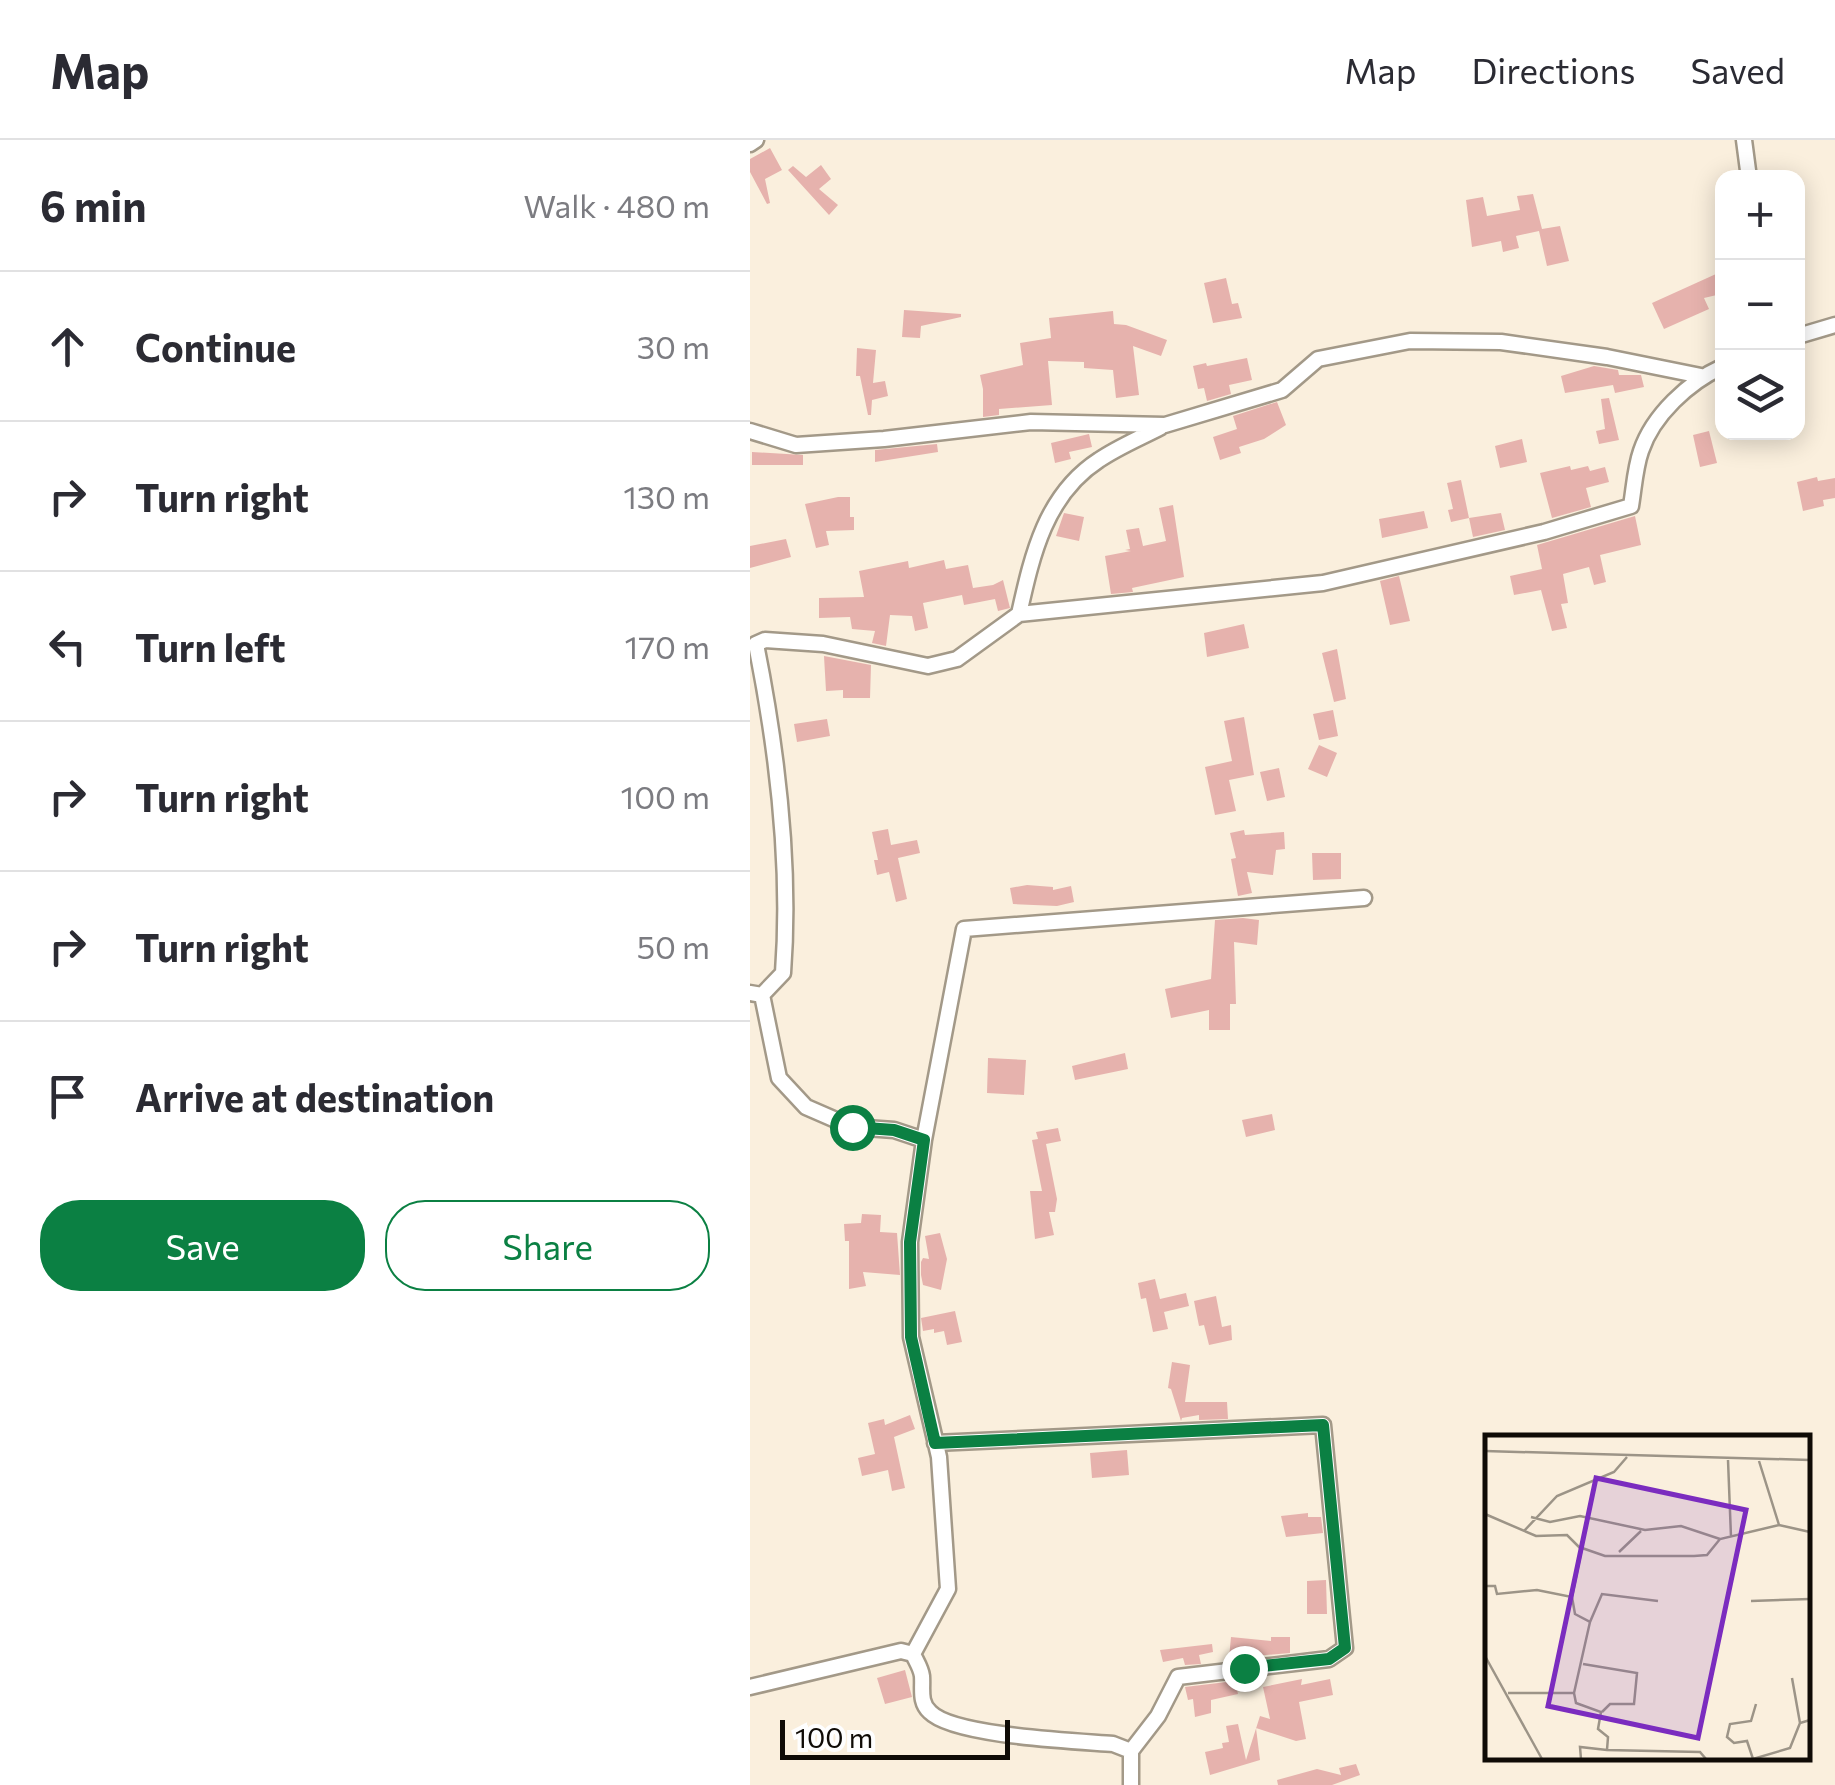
<!DOCTYPE html>
<meta charset="utf-8">
<style>
body{margin:0;font-family:Commissioner,sans-serif;background:#f2f2f3;color:#2b2b33}
.controls{position:absolute;right:30px;top:30px;display:grid;overflow:hidden;border-radius:20px;box-shadow:0 5px 25px #0003}
.controls button{width:90px;height:90px;display:grid;place-items:center;padding:0;border:0;border-bottom:2px solid #e1e1e2;background:#fff;color:#2b2b33;font:50px sans-serif}
.scale{position:absolute;left:30px;bottom:25px;width:230px;box-sizing:border-box;padding-left:10px;border:5px solid #0f0b06;border-top:0;font-size:28px;line-height:35px;white-space:nowrap;color:#0f0b06;-webkit-text-stroke:8px #fefefe;paint-order:stroke}
.stop{position:absolute;width:30px;height:30px;margin:-22px;border:8px solid #0b8043;border-radius:50%;background:#fff}
.stop.end{background:#0b8043;border-color:#fff;box-shadow:0 2px 10px #0008}
.list{margin:0;padding:0;list-style:none}
h2{display:flex;justify-content:space-between;align-items:center;height:130px;margin:0;padding:0 40px;font-size:42px}
h2 small{font-size:32px;font-weight:400;color:#7c7c81}
.list li{display:grid;grid-template-columns:65px 1fr auto;gap:30px;align-items:center;box-sizing:border-box;height:150px;padding:0 40px;border-top:2px solid #e1e1e2}
.list b{display:block;font-size:38px;white-space:nowrap}
.list em{font-size:32px;font-style:normal;color:#7c7c81}
.actions{display:flex;gap:20px;padding:30px 40px}
.actions a{flex:1;padding:22px 0;border:2px solid #0b8043;border-radius:40px;text-align:center;font-size:35px;color:#0b8043}
.actions .main{background:#0b8043;color:#fff}
.icon{flex:none;width:55px;height:55px;fill:none;stroke:currentColor;stroke-width:2;stroke-linecap:round;stroke-linejoin:round}
.map{position:relative;flex:none;width:1085px;height:1645px;overflow:hidden}
header{display:flex;align-items:center;gap:60px;box-sizing:border-box;height:140px;padding:0 50px;background:#fff;border-bottom:2px solid #e1e1e2}
header strong{font-size:48px}
nav{display:flex;gap:55px;margin-inline-start:auto;font-size:35px}
main{display:flex}
aside{flex:1;background:#fff}
.map>svg:first-child{display:block}
</style>
<header>
<strong>Map</strong>
<nav><a>Map</a><a>Directions</a><a>Saved</a></nav>
</header>
<main>
<aside>
<h2>6 min<small>Walk · 480 m</small></h2>
<ul class="list">
<li><svg class="icon" aria-label="ahead" viewBox="0 0 24 24"><path d="M12 20V5M6 11l6-6 6 6"/></svg><div><b>Continue</b></div><em>30 m</em></li>
<li><svg class="icon" aria-label="right" viewBox="0 0 24 24"><path d="M7 20v-9h11M14 6l5 5-5 5"/></svg><div><b>Turn right</b></div><em>130 m</em></li>
<li><svg class="icon" aria-label="left" viewBox="0 0 24 24"><path d="M17 20v-9H6M10 6l-5 5 5 5"/></svg><div><b>Turn left</b></div><em>170 m</em></li>
<li><svg class="icon" aria-label="right" viewBox="0 0 24 24"><path d="M7 20v-9h11M14 6l5 5-5 5"/></svg><div><b>Turn right</b></div><em>100 m</em></li>
<li><svg class="icon" aria-label="right" viewBox="0 0 24 24"><path d="M7 20v-9h11M14 6l5 5-5 5"/></svg><div><b>Turn right</b></div><em>50 m</em></li>
<li><svg class="icon" aria-label="arrive" viewBox="0 0 24 24"><path d="M6 21V4h12l-3 4 3 4H6"/></svg><div><b>Arrive at destination</b></div></li>
</ul>
<div class="actions"><a class="main">Save</a><a>Share</a></div>
</aside>
<div class="map">
<svg width="1085" height="1645" viewBox="0 0 1085 1645">
<rect width="100%" height="100%" fill="#faefdd"/>
<path fill="#e6b2ad" d="M20,8l12,22 -17,9 5,24 -3,1 -17,-32v-13z
M71,25l10,14 -12,10 19,16 -9,10 -41,-45 5,-4 13,11z
M783,54l9,35 18,-3 9,35 -22,5 -8,-35 -23,5 3,12 -16,4 -2,-11 -29,6 -6,-47 17,-3 4,19 33,-6 -3,-14z
M966,134l5,20 -17,4 5,11 -45,20 -12,-26z
M476,138l6,26 6,-1 4,15 -29,5 -9,-40z
M154,170l57,4v3l-40,9 -1,12 -18,-1z
M363,171l1,13 12,1 41,15 -6,16 -28,-10 6,49 -23,3 -3,-28 -29,-2v-6l-36,-1 4,44 -53,4v6l-16,2v-28l-3,-14 43,-10 -3,-22 31,-5 -2,-20z
M107,208l19,2 -3,33 12,-2 3,15 -16,4 -1,15h-3l-8,-39h-4z
M497,218l5,22 -23,5 2,9 -24,7 -3,-13 -6,1 -5,-23 13,-3 1,3z
M844,226l24,4 1,5h22l3,12 -29,6 -2,-8 -48,8 -4,-17z
M859,258l10,42 -20,4 -3,-13 9,-2 -4,-30z
M527,262l9,23 -22,14 -25,8 2,6 -21,7 -7,-23 24,-8 -4,-13z
M959,291l8,32 -17,4 -7,-32z
M339,294l3,13 -23,5 2,7 -16,4 -4,-20z
M772,299l5,23 -27,6 -5,-22z
M187,304l1,8 -63,10v-12z
M2,312l51,3v10h-51z
M820,326l1,4 17,-4 2,5 15,-4 4,15 -23,6 5,19 -39,11 -12,-45z
M1067,337l1,4 17,-3v20l-12,2 1,6 -21,5 -6,-29z
M711,340l8,38 -18,4 -3,-12 5,-1 -6,-26z
M88,357h12v20h4v13l-28,1 3,14 -13,3 -11,-44z
M423,365l11,72 -52,11 1,4 -22,2 -6,-38 26,-5 -6,-1 5,-1 -4,-19 13,-2 4,18 23,-5 -7,-33z
M674,371l4,17 -46,10 -3,-19z
M314,373l20,4 -5,24 -23,-5z
M751,373l4,17 -32,7 -4,-19z
M885,376l6,29 -41,10 6,27 -12,3 -5,-18 -26,7 5,29 -7,1 6,24 -15,3 -11,-41 -27,5 -4,-19 32,-7 -5,-24z
M36,399l5,18 -41,11v-22z
M194,420l2,9 22,-4 5,23 20,-3 10,-5 7,28 -12,3 -3,-12 -31,6 -2,-10 -39,8 5,25 -13,3 -3,-15 -22,-1 -4,31 -14,-3 3,-12 -23,-2 -2,-12 -31,1v-20l45,-1 -5,-26 49,-10 1,7z
M649,436l11,45 -20,4 -10,-44z
M494,484l5,24 -42,9 -3,-24z
M587,509l9,50 -12,3 -12,-49z
M74,516l47,9 -1,33h-27v-8l-17,1z
M583,570l5,26 -19,4 -6,-26z
M494,577l10,58 -25,5 7,31 -21,4 -10,-48 27,-6 -8,-40z
M77,579l3,17 -33,6 -3,-18z
M569,605l18,8 -10,24 -19,-8z
M529,628l6,29 -18,4 -7,-29z
M138,689l3,16 26,-5 3,13 -22,5 9,41 -11,3 -7,-30 -12,3 -3,-15h4l-6,-28z
M494,690l1,5 39,-3 1,17 -9,1 -3,25 -26,-3 5,21 -14,3 -7,-37 5,-1 -6,-25z
M562,713h29v26l-28,1z
M277,745l26,2v3l18,-4 3,16 -17,4 -44,-2 -3,-16z
M493,778l16,2 -2,25 -23,-3 2,62h-6v26h-21v-20l-38,8 -6,-29 46,-10 4,-59z
M375,913l3,16 -53,11 -3,-14z
M238,918l38,2 -2,35 -37,-2z
M522,974l3,16 -29,7 -4,-17z
M308,988l3,13 -15,3 11,55 -2,13h-6l5,23 -19,4 -5,-48h12l-10,-51 6,-1 -2,-7z
M112,1074l19,1 -1,17 17,1 3,42 -37,-3 3,14 -17,3v-48h-4l-1,-17 17,-1z
M190,1093l7,26 -6,31 -18,-5 -2,-10v-13l2,-4 6,1 -4,-23z
M405,1139l5,20 26,-6 3,13 -25,6 4,17 -15,3 -7,-34 -5,1 -3,-16z
M466,1156l6,31 9,-2 1,15 -23,5 -5,-20 -5,1 -5,-25z
M205,1171l7,31 -15,3 -3,-14 -10,2v-4l-11,2 -2,-13z
M422,1222l18,3 -5,37h42l1,17 -29,1v-5l-17,3 -1,3 -10,-32 -3,-1z
M160,1275l5,14 -21,8 11,51 -13,3 -4,-21 -26,6 -4,-18 17,-4 -7,-31 16,-4 1,6z
M377,1310l2,25 -37,3 -2,-25z
M558,1373v4h13l2,16 -37,4 -5,-21z
M576,1440l1,34h-20v-33z
M481,1497l40,4v-4h19v16l-61,5z
M462,1504l1,8 -14,3 2,9 -16,1 -2,-7 -20,4 -3,-12z
M155,1530l7,27 -27,7 -8,-26z
M552,1539l-1,6 29,-6 3,16 -34,7 7,37 -10,2 -40,-13 4,32 -50,15 -5,-23 18,-4 -1,-5 7,-1 -3,-16 12,-2 8,36 14,-44 10,3 -7,-32z
M485,1541l3,13 -27,6v13l-16,4 -2,-18 -5,1 -3,-13z
M606,1624l4,11 -28,10h-54l-1,-5 40,-11 24,6 -2,-7z"/>
<g fill="none" stroke-linecap="round" stroke-linejoin="round">
<defs>
<path id="street" d="M994,0l5,38
M0,4l6,-4
M1048,196l37,-11
M0,291l46,14 88,-6 147,-17 134,3 117,-35 36,-31 92,-18 91,1 106,15 94,19
M269,474c13,-58 26,-119 80,-154 19,-13 41,-22 62,-33
M0,853l12,2 17,83 27,29 46,20 42,3 30,10 -14,102 1,95 28,120 9,132 -35,65
M12,855l21,-22c8,-106 -6,-224 -27,-329l9,-4 58,4 105,22 29,-7 62,-45 304,-31 221,-51 87,-26c3,-18 4,-38 10,-55 12,-36 48,-69 81,-84
M174,1000l40,-211 400,-31
M185,1303l388,-18 22,223 -16,11 -151,18 -20,39 -27,35
M0,1547l151,-36 12,3c3,7 8,14 9,22 1,13 -3,26 8,36 23,24 146,29 183,32l18,7v34"/>
</defs>
<use href="#street" stroke="#a39988" stroke-width="19"/>
<use href="#street" stroke="#fff" stroke-width="14"/>
</g>
<g fill="none" stroke-linecap="round" stroke-linejoin="round">
<path stroke="#0b8043" stroke-width="12" d="M102,987l42,3 30,10 -14,102 1,95 24,106 388,-18 22,223 -16,11 -85,9"/>
</g>
<g transform="translate(735 1295)">
<rect width="325" height="325" fill="#faefdd"/>
<path fill="none" stroke="#9c9487" stroke-width="2.5" d="M0,16l325,9M243,25l3,77M274,26l20,64M0,79l51,22 31,-1 13,13M46,82l19,5 30,-6 65,14 36,-4 39,13M39,96l33,-35 57,-24 13,-15M134,117l22,-21M0,151h10l2,8 40,-4 35,7 3,17 15,8 -16,71M87,162l10,-49 23,8h89l13,-1 13,-16 59,-14 31,7M266,166l59,-2M105,187l12,-28 56,7M0,221l57,103M98,229l54,9 -3,31h-24l-8,8M307,243l8,45M23,258h66l2,10 25,9 -3,17 10,8 -1,13 93,2 6,7M271,269l-5,17 -21,3 -3,13 7,6 13,-2 6,18 37,-11 10,-25 10,-3M96,324l-1,-12 27,3"/>
<path fill="#7b2cbf" fill-opacity="0.15" stroke="#7b2cbf" stroke-width="5" d="M111,43l150,32 -48,228 -150,-32z"/>
<rect width="325" height="325" fill="none" stroke="#0f0b06" stroke-width="5"/>
</g>
</svg>
<div class="controls">
<button>+</button>
<button>−</button>
<button><svg class="icon" aria-label="layers" viewBox="0 0 24 24"><path d="M12 4l9 5-9 5-9-5zM3 14l9 5 9-5"/></svg></button>
</div>
<div class="scale">100 m</div>
<div class="stop" style="left:102px;top:987px"></div>
<div class="stop end" style="left:494px;top:1528px"></div>
</div>
</main>
